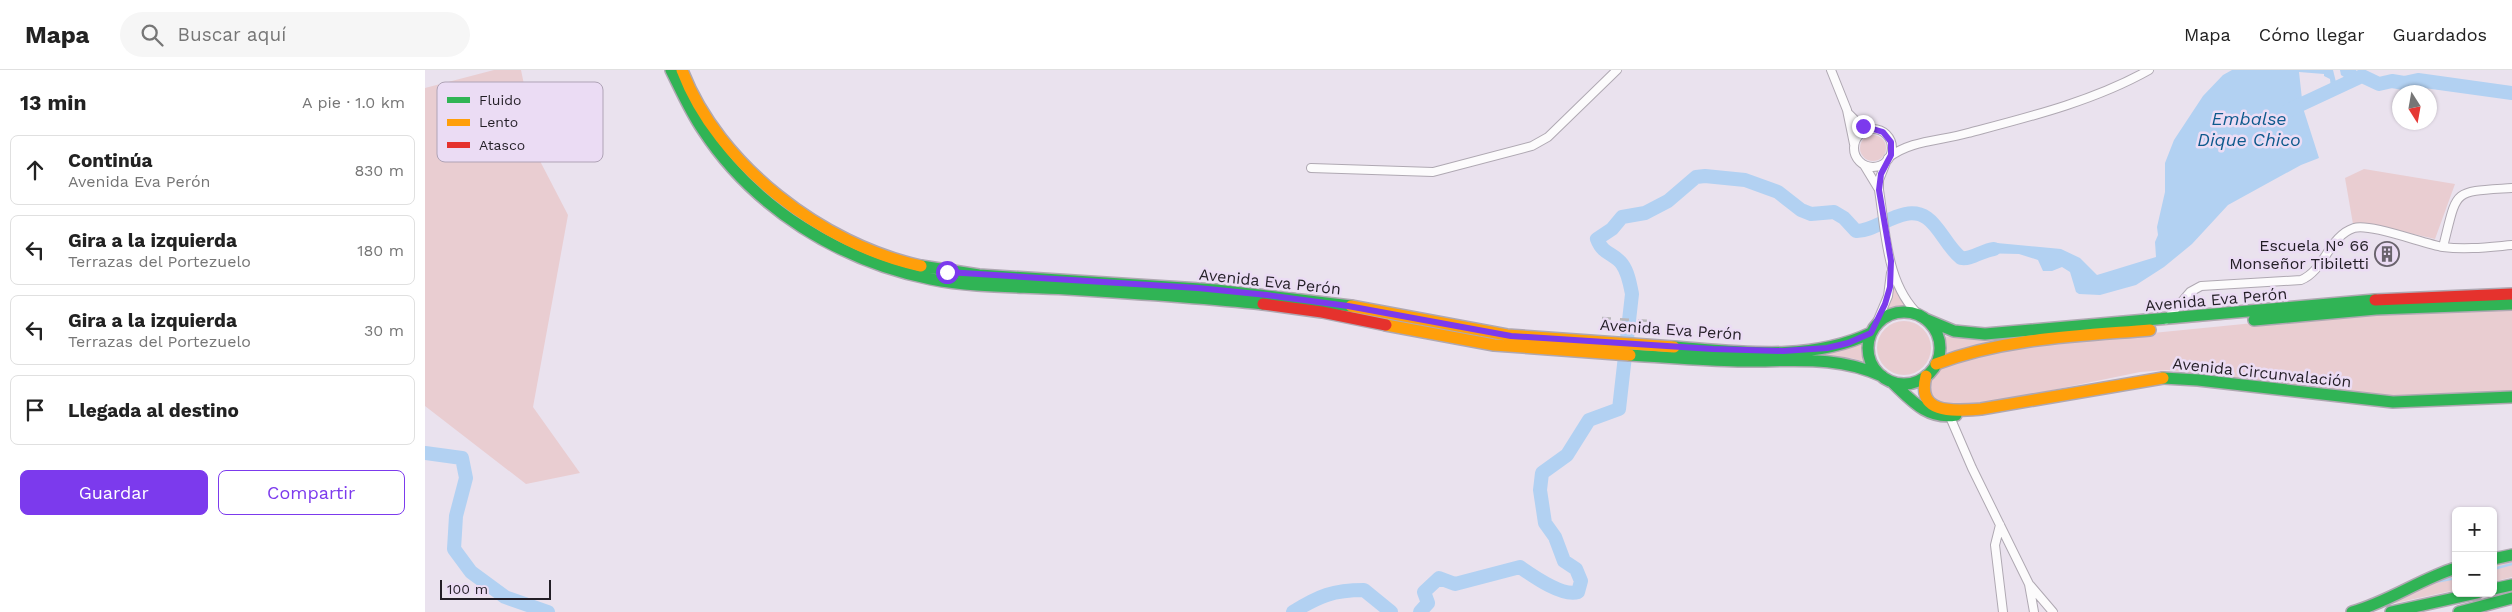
<!DOCTYPE html>
<html lang="es">
<meta charset="utf-8">
<style>
body{margin:0;font-family:"Work Sans",sans-serif;background:#f6f6f6;color:#222}
.controls{position:absolute;right:15px;bottom:15px;display:grid;overflow:hidden;border-radius:8px;box-shadow:0 1px 4px #0004}
.controls button{width:45px;height:45px;display:grid;place-items:center;padding:0;border:0;border-bottom:1px solid #e0e0e0;background:#fff;color:#222;font:25px sans-serif}
.compass{position:absolute;left:1967px;top:15px;width:45px;height:45px;border-radius:50%;background:#fff;box-shadow:0 1px 4px #0004;rotate:169deg}
.scale{position:absolute;left:15px;bottom:12px;width:111px;box-sizing:border-box;padding-left:5px;border:2px solid #231e26;border-top:0;font-size:14px;line-height:18px;white-space:nowrap;color:#231e26;-webkit-text-stroke:4px #ebdcf4;paint-order:stroke}
.stop{position:absolute;width:15px;height:15px;margin:-11px;border:4px solid #7c3aed;border-radius:50%;background:#fff}
.stop.end{background:#7c3aed;border-color:#fff;box-shadow:0 1px 5px #0008}
.list{margin:0;padding:0;list-style:none}
h2{display:flex;justify-content:space-between;align-items:center;height:65px;margin:0;padding:0 20px;font-size:21px}
h2 small{font-size:16px;font-weight:400;color:#767676}
.list li{display:grid;grid-template-columns:32px 1fr auto;gap:15px;align-items:center;box-sizing:border-box;height:70px;margin:0 10px 10px;padding:0 10px;border:1px solid #e0e0e0;border-radius:8px}
.list b{display:block;font-size:19px;white-space:nowrap}
.list p{margin:0;font-size:16px;white-space:nowrap;color:#767676}
.list em{font-size:16px;font-style:normal;color:#767676}
.actions{display:flex;gap:10px;padding:15px 20px}
.actions a{flex:1;padding:11px 0;border:1px solid #7c3aed;border-radius:8px;text-align:center;font-size:18px;color:#7c3aed}
.actions .main{background:#7c3aed;color:#fff}
.icon{flex:none;width:28px;height:28px;fill:none;stroke:currentColor;stroke-width:2;stroke-linecap:round;stroke-linejoin:round}
.map{position:relative;flex:none;width:2087px;height:542px;overflow:hidden}
header{display:flex;align-items:center;gap:30px;box-sizing:border-box;height:70px;padding:0 25px;background:#fff;border-bottom:1px solid #e0e0e0}
header strong{font-size:24px}
nav{display:flex;gap:28px;margin-inline-start:auto;font-size:18px}
.search{width:350px;height:45px;background:#f6f6f6;display:flex;align-items:center;gap:12px;box-sizing:border-box;padding:0 18px;border-radius:28px;color:#767676;font-size:19px}
main{display:flex}
aside{flex:1;background:#fff}
.map>svg:first-child{display:block}
</style>
<header>
<strong>Mapa</strong>
<div class="search"><svg class="icon" aria-label="search" viewBox="0 0 24 24"><circle cx="10" cy="10" r="6"/><path d="M15 15l6 6"/></svg>Buscar aquí</div>
<nav><a>Mapa</a><a>Cómo llegar</a><a>Guardados</a></nav>
</header>
<main>
<aside>
<h2>13 min<small>A pie · 1.0 km</small></h2>
<ul class="list">
<li><svg class="icon" aria-label="ahead" viewBox="0 0 24 24"><path d="M12 20V5M6 11l6-6 6 6"/></svg><div><b>Continúa</b><p>Avenida Eva Perón</p></div><em>830 m</em></li>
<li><svg class="icon" aria-label="left" viewBox="0 0 24 24"><path d="M17 20v-9H6M10 6l-5 5 5 5"/></svg><div><b>Gira a la izquierda</b><p>Terrazas del Portezuelo</p></div><em>180 m</em></li>
<li><svg class="icon" aria-label="left" viewBox="0 0 24 24"><path d="M17 20v-9H6M10 6l-5 5 5 5"/></svg><div><b>Gira a la izquierda</b><p>Terrazas del Portezuelo</p></div><em>30 m</em></li>
<li><svg class="icon" aria-label="arrive" viewBox="0 0 24 24"><path d="M6 21V4h12l-3 4 3 4H6"/></svg><div><b>Llegada al destino</b></div></li>
</ul>
<div class="actions"><a class="main">Guardar</a><a>Compartir</a></div>
</aside>
<div class="map">
<svg width="2087" height="542" viewBox="0 0 2087 542">
<rect width="100%" height="100%" fill="#eae2ee"/>
<path fill="#e9cdd1" d="M69,0h27l19,91 28,54 -35,192 47,66 -54,11 -101,-78v-318z
M1435 78a13 13 0 1 1 26 0a13 13 0 1 1-26 0Z
M1939,99l91,15 -20,55 -65,-15h-17l-8,-46z
M1468,212l16,27 -13,2 -16,9z
M2087,235v86l-130,6 -215,-27 -27,2 -174,36 -28,-3 -13,-16 5,-14 5,-4 39,-17 98,-13 202,-20 25,1 48,-6z
M1913,239l-341,33 -55,14 -4,-20 45,3z
M1452 278a27 27 0 1 1 54 0a27 27 0 1 1-54 0Z
M1438,272l3,20 -15,-4 -145,-4z
M2087,487v20l-19,5v-20z
M2031,501v19l-74,16z"/>
<path fill="#b2d1f2" d="M1807,0h101l3,12 4,2 7,-5 -6,-4 -1,-5h16l2,4h7l4,4c-16,0 -31,15 -49,19l11,-9 -1,-9 -6,-3v-2l-25,-2 4,36 16,50 -18,7 -73,40 -36,39 -28,23 -28,18 -36,10 -21,-1 -3,-2 -6,-20 -8,-5 -10,4h-9l-5,-11 -19,-6 -43,-1 9,-7 12,-3 64,6 19,9 17,17c20,-6 39,-12 59,-18l-1,-15 3,-7 -1,-8 8,-35v-29l9,-23 29,-44 20,-21z"/>
<g fill="none" stroke-linecap="round" stroke-linejoin="round">
<path stroke="#b2d1f2" stroke-width="2.5" d="M2068,499l19,-5
M2010,512l21,-4"/>
<path stroke="#b2d1f2" stroke-width="14" d="M1862,41l75,-35 17,8 13,-3 12,2 14,-3 94,13
M0,383l37,5 4,20 -10,38 -2,33 17,23 34,25 43,15
M868,542c26,-16 40,-22 71,-22l27,22
M995,542l8,-9 -4,-11 15,-14 16,6 65,-17c13,9 42,30 58,25l3,-11 -5,-12 -12,-8 -9,-24 -10,-14 -5,-33 2,-17 25,-18 22,-35 30,-11 13,-115c-2,-10 -4,-22 -10,-30 -8,-11 -19,-9 -25,-25l15,-10 10,-12 23,-4 23,-12 28,-24 9,-1 40,4 33,12 23,18 10,4 23,-2 10,6 12,13c21,1 48,-29 71,-13 13,9 20,29 34,40 10,2 22,-8 33,-9"/>
<defs>
<path id="street" d="M1406,0l16,40 7,34
M1424,44l8,8 13,7
M1429 78a19 19 0 1 1 38 0a19 19 0 1 1-38 0Z
M1463,88c22,-18 53,-17 80,-25 61,-16 126,-32 181,-63
M1462,90l-8,20v10c7,43 7,95 41,126
M1439,95l14,23
M886,98l122,4 99,-26 16,-9 69,-67
M2018,177c15,-59 8,-55 69,-59
M1741,250l24,-28 11,-6 100,-6c24,-10 28,-44 53,-52 16,-5 70,16 89,19 23,3 46,0 69,-2
M1450,257l13,-31 3,-23
M1525,347l22,51 57,116 5,28
M1575,455l-5,20 8,67
M1605,515l23,27"/>
<path id="fast" d="M246,0c10,20 19,41 32,60 51,78 137,131 228,149 44,9 91,7 136,10 65,4 130,8 196,15
M496,196l58,9 237,15 135,16
M1443 278a36 36 0 1 1 72 0a36 36 0 1 1-72 0Z
M1500,249l29,12 31,3 390,-34
M1829,250l122,-11 136,-5
M1249,277c66,5 136,15 197,-14
M1205,285c36,2 72,5 108,6 50,1 97,-7 144,15
M1738,308l35,2 195,22 119,-5
M1467,312c19,18 35,38 64,33
M2068,489l19,-4
M2068,519l19,-4
M1927,542c37,-10 68,-33 104,-44
M1966,542l86,-19
M2034,542l53,-14"/>
<path id="slow" d="M257,0c36,95 141,175 239,196
M926,236l156,29 167,12
M961,255l108,20 136,10
M1511,294c69,-26 141,-28 214,-34
M1501,306c-10,39 28,35 55,33l182,-31"/>
<path id="jam" d="M1950,230l137,-6
M838,234l59,8 64,13"/>
</defs>
<use href="#street" stroke="#afa8b2" stroke-width="10"/>
<use href="#fast" stroke="#afa8b2" stroke-width="14"/>
<use href="#slow" stroke="#afa8b2" stroke-width="14"/>
<use href="#jam" stroke="#afa8b2" stroke-width="14"/>
<use href="#street" stroke="#fcfbfc" stroke-width="8"/>
<use href="#fast" stroke="#30b455" stroke-width="11"/>
<use href="#slow" stroke="#ff9f0a" stroke-width="11"/>
<use href="#jam" stroke="#e5322d" stroke-width="11"/>
<path stroke="#bab8bb" stroke-width="2.5" stroke-dasharray="9 9" stroke-linecap="butt" d="M1177,248l47,3"/>
</g>
<g fill="none" stroke-linecap="round" stroke-linejoin="round">
<path stroke="#7c3aed" stroke-width="6" d="M522,202l251,16 69,7 81,11 163,30 202,13 70,2 44,-3 21,-5 23,-10 14,-29 5,-17 1,-26 -12,-71 2,-16 10,-19v-13l-8,-10 -20,-6"/>
</g>
<defs>
<symbol id="building-ring" viewBox="-11 -11 22 22"><circle r="9.5" fill="#ebdcf4" stroke="#69636c" stroke-width="1.5"/><path d="M-4-6H4V6H1V3H-1V6H-4ZM-2.5-4.3h1.7v1.8h-1.7ZM.8-4.3h1.7v1.8H.8ZM-2.5-1h1.7V.8h-1.7ZM.8-1h1.7V.8H.8Z" fill="#69636c"/></symbol>
</defs>
<g fill-rule="evenodd">
<use href="#building-ring" x="1948" y="170" width="28" height="28"/>
</g>
<g text-anchor="middle" stroke-width="5" stroke-linejoin="round" paint-order="stroke">
<g font-size="16" fill="#231e26" stroke="#ebdcf4" text-anchor="end">
<text x="1944" y="181">Escuela N° 66<tspan x="1944" dy="18">Monseñor Tibiletti</tspan></text>
</g>
<g font-size="16" fill="#231e26" stroke="#ebdcf4">
<text transform="translate(845 211) rotate(6)" y="6">Avenida Eva Perón</text>
<text transform="translate(1791 229) rotate(-5)" y="6">Avenida Eva Perón</text>
<text transform="translate(1246 259) rotate(4)" y="6">Avenida Eva Perón</text>
<text transform="translate(1837 302) rotate(6)" y="6">Avenida Circunvalación</text>
</g>
<g font-size="18" font-style="italic" fill="#0d598c" stroke="#ebdcf4">
<text x="1824" y="55">Embalse<tspan x="1824" dy="21">Dique Chico</tspan></text>
</g>
</g>
<rect x="12" y="12" width="166" height="80" rx="8" fill="#ebdcf4" stroke="#afa3b6" stroke-width="1"/>
<rect x="22" y="27" width="23" height="6" fill="#30b455"/>
<rect x="22" y="49" width="23" height="7" fill="#ff9f0a"/>
<rect x="22" y="72" width="23" height="6" fill="#e5322d"/>
<g font-size="14" fill="#231e26">
<text x="54" y="35">Fluido</text>
<text x="54" y="57">Lento</text>
<text x="54" y="80">Atasco</text>
</g>
</svg>
<div class="controls">
<button>+</button>
<button>−</button>
</div>
<svg class="compass" viewBox="-18 -18 36 36"><path d="M0-13l5 13h-10z" fill="#e53935"/><path d="M0 13l5-13h-10z" fill="#767676"/></svg>
<div class="scale">100 m</div>
<div class="stop" style="left:522px;top:202px"></div>
<div class="stop end" style="left:1438px;top:56px"></div>
</div>
</main>
